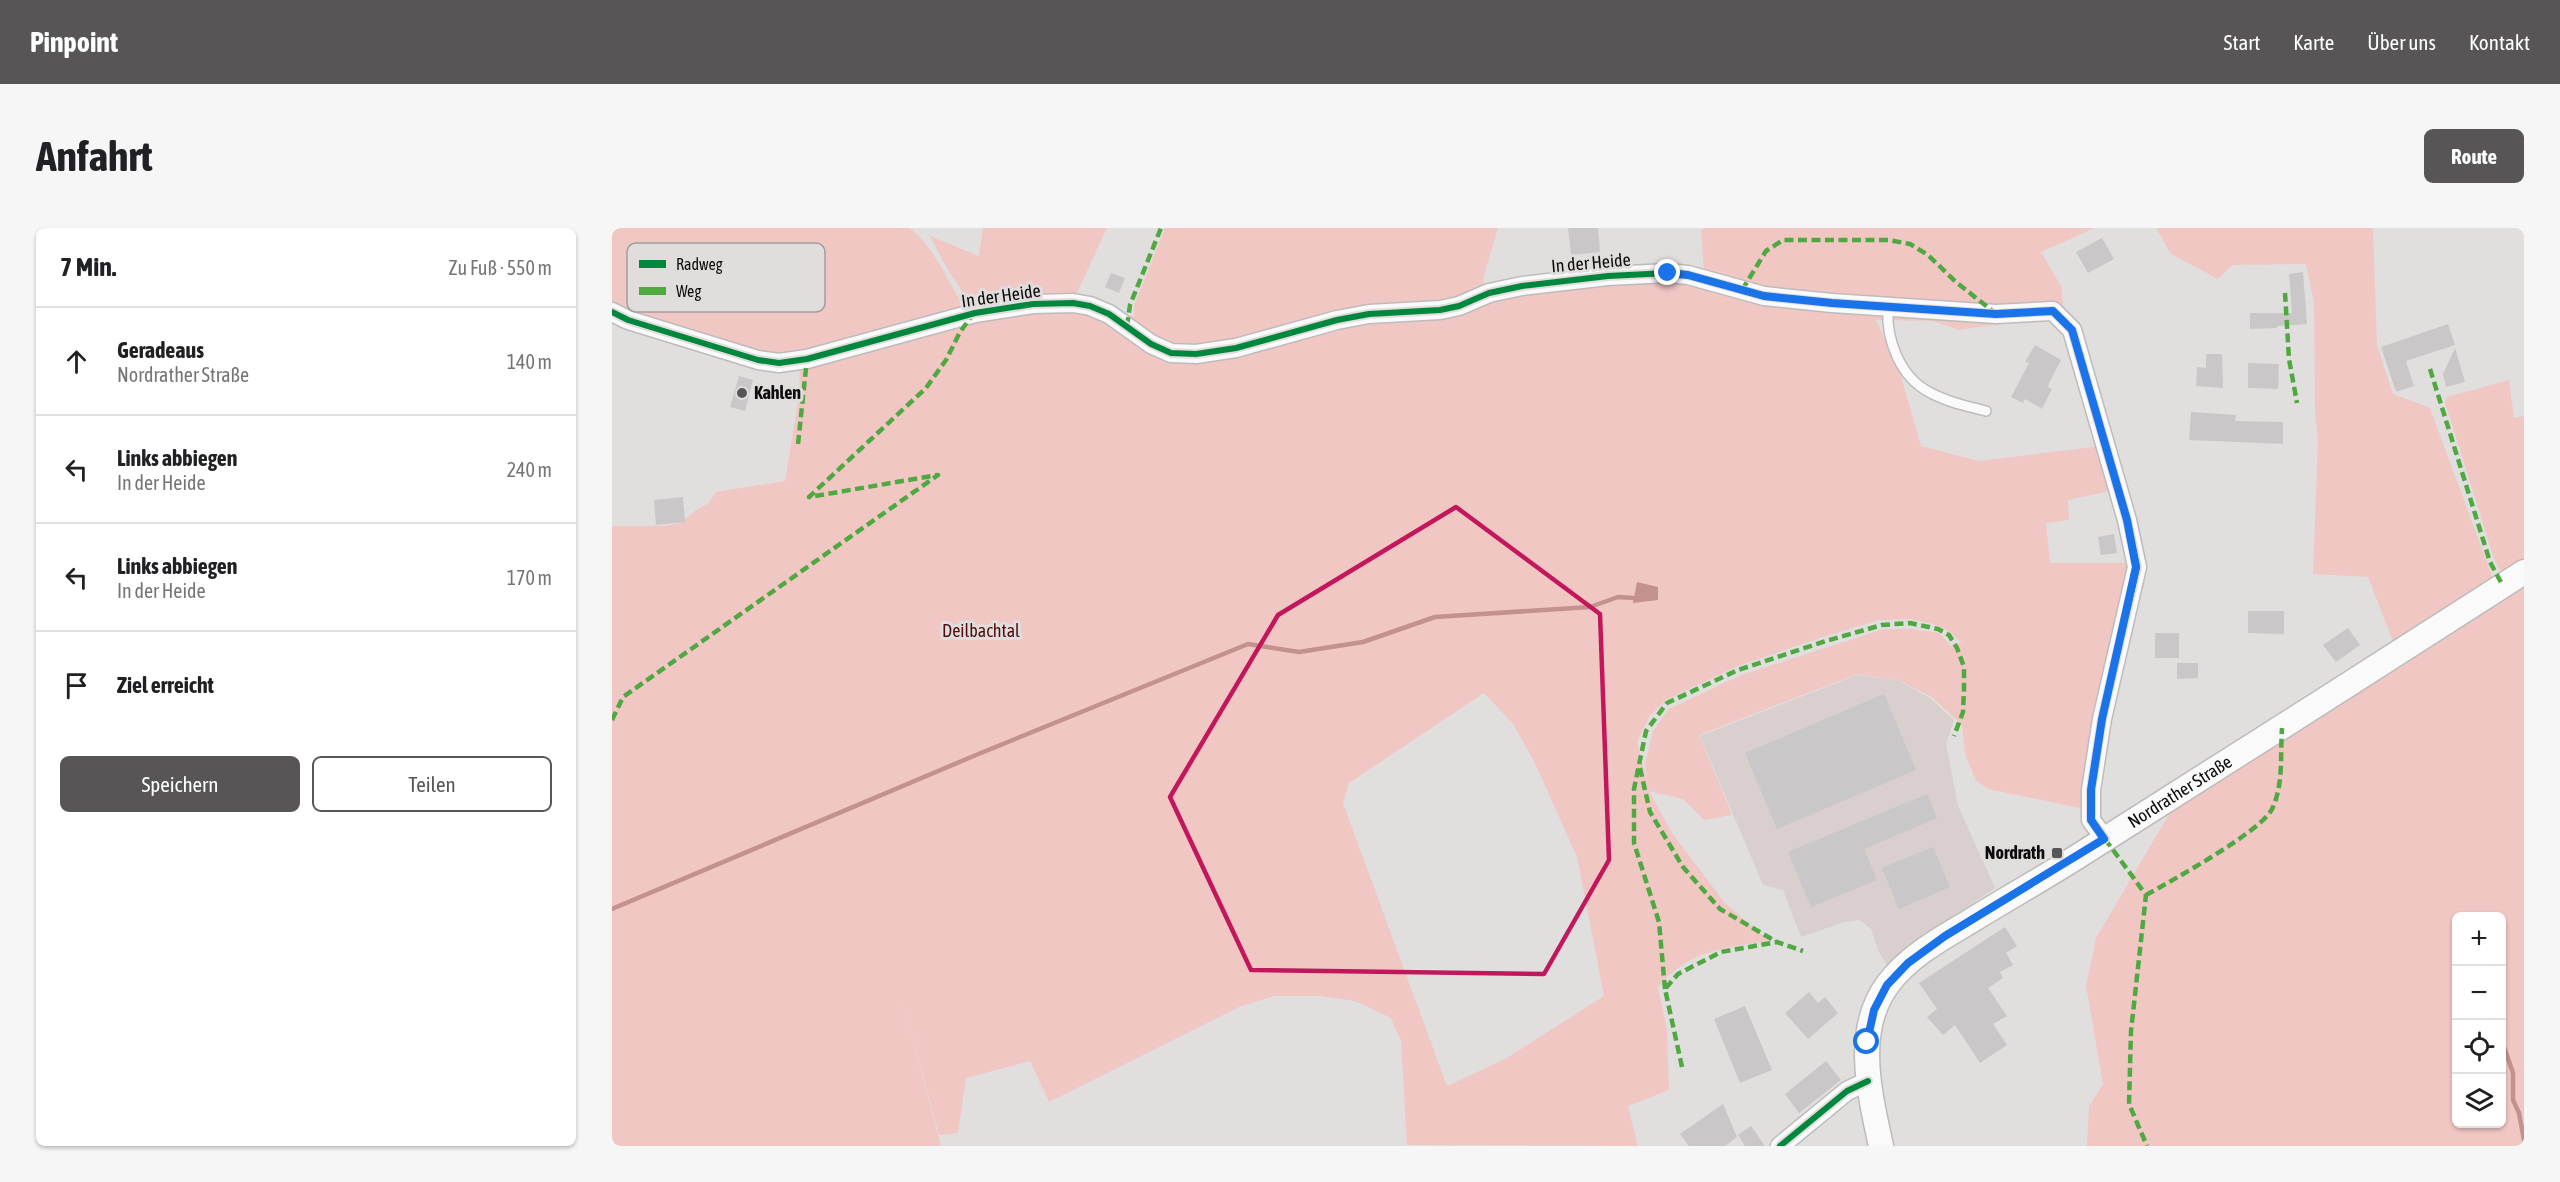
<!DOCTYPE html>
<html lang="de">
<meta charset="utf-8">
<style>
body{margin:0;font-family:"Asap Condensed",sans-serif;background:#f6f6f6;color:#202124}
.controls{position:absolute;right:18px;bottom:18px;display:grid;overflow:hidden;border-radius:9px;box-shadow:0 2px 4px #0004}
.controls button{width:54px;height:54px;display:grid;place-items:center;padding:0;border:0;border-bottom:2px solid #e0e0e0;background:#fff;color:#202124;font:30px sans-serif}
.stop{position:absolute;width:18px;height:18px;margin:-14px;border:4px solid #1a73e8;border-radius:50%;background:#fff}
.stop.end{background:#1a73e8;border-color:#fff;box-shadow:0 2px 6px #0008}
.list{margin:0;padding:0;list-style:none}
h2{display:flex;justify-content:space-between;align-items:center;height:78px;margin:0;padding:0 24px;font-size:26px}
h2 small{font-size:20px;font-weight:400;color:#757577}
.list li{display:grid;grid-template-columns:39px 1fr auto;gap:18px;align-items:center;box-sizing:border-box;height:108px;padding:0 24px;border-top:2px solid #e0e0e0}
.list b{display:block;font-size:22px;white-space:nowrap}
.list p{margin:0;font-size:20px;white-space:nowrap;color:#757577}
.list em{font-size:20px;font-style:normal;color:#757577}
.actions{display:flex;gap:12px;padding:18px 24px}
.actions a{flex:1;padding:14px 0;border:2px solid #575555;border-radius:9px;text-align:center;font-size:21px;color:#575555}
.actions .main{background:#575555;color:#fff}
.icon{flex:none;width:33px;height:33px;fill:none;stroke:currentColor;stroke-width:2;stroke-linecap:round;stroke-linejoin:round}
.map{position:relative;flex:none;width:1912px;height:918px;overflow:hidden;border-radius:9px}
header{display:flex;align-items:center;gap:36px;box-sizing:border-box;height:84px;padding:0 30px;background:#575555;color:#fff}
header strong{font-size:28px}
nav{display:flex;gap:33px;margin-inline-start:auto;font-size:21px}
.intro{display:flex;align-items:center;justify-content:space-between;box-sizing:border-box;height:144px;padding:0 36px}
h1{margin:0;font-size:42px}
.button{padding:15px 27px;border-radius:9px;background:#575555;color:#fff;font-size:21px;font-weight:700}
main{display:flex;gap:36px;padding:0 36px}
aside{flex:1;background:#fff;border-radius:9px;box-shadow:0 2px 4px #0004}
.map>svg:first-child{display:block}
</style>
<header>
<strong>Pinpoint</strong>
<nav><a>Start</a><a>Karte</a><a>Über uns</a><a>Kontakt</a></nav>
</header>
<div class="intro"><h1>Anfahrt</h1><a class="button">Route</a></div>
<main>
<aside>
<h2>7 Min.<small>Zu Fuß · 550 m</small></h2>
<ul class="list">
<li><svg class="icon" aria-label="ahead" viewBox="0 0 24 24"><path d="M12 20V5M6 11l6-6 6 6"/></svg><div><b>Geradeaus</b><p>Nordrather Straße</p></div><em>140 m</em></li>
<li><svg class="icon" aria-label="left" viewBox="0 0 24 24"><path d="M17 20v-9H6M10 6l-5 5 5 5"/></svg><div><b>Links abbiegen</b><p>In der Heide</p></div><em>240 m</em></li>
<li><svg class="icon" aria-label="left" viewBox="0 0 24 24"><path d="M17 20v-9H6M10 6l-5 5 5 5"/></svg><div><b>Links abbiegen</b><p>In der Heide</p></div><em>170 m</em></li>
<li><svg class="icon" aria-label="arrive" viewBox="0 0 24 24"><path d="M6 21V4h12l-3 4 3 4H6"/></svg><div><b>Ziel erreicht</b></div></li>
</ul>
<div class="actions"><a class="main">Speichern</a><a>Teilen</a></div>
</aside>
<div class="map">
<svg width="1912" height="918" viewBox="0 0 1912 918">
<rect width="100%" height="100%" fill="#e1dede"/>
<path fill="#d8cfce" d="M1245,447l40,5 33,18 24,22 -8,24 12,62 37,82 -91,62 -17,15 -8,-13 -8,-23 -11,-9 -16,2 -43,15 -18,-47 -20,-5 -63,-149z"/>
<path fill="#f1c7c4" fill-rule="evenodd" d="M0,0h297c22,13 42,59 57,82l-178,48 -109,-23 -67,-32z
M371,0h124l-32,69 59,20v-11l31,-78h333l-15,51 1,9 126,-8 94,3 7,9 98,22 -96,-22 -8,-9 -4,-52 3,-3h391l-54,24 20,34 3,23 -16,8 -89,13 -26,-9 -57,-1 24,53 21,73 58,15 122,-15 13,44 -46,10 1,20 -23,3 4,40h80l-45,246 -97,-20 -12,-8 -11,-27 -3,-29 -30,-28 -34,-17 -41,-6 -158,61 33,80 -28,5 -21,-21 -34,-8 23,42 53,70 44,38c-43,6 -82,10 -111,46l9,43 2,60 -41,16 10,40 -231,-1 -6,-104 -10,-23 -36,-17 -36,-5h-45l-35,11 -190,95 -19,-41 -64,17 -8,55 -19,2 -37,-136 39,147h-329v-620h52l17,-3 15,-13 13,-7 7,-11 69,-11 14,-84 1,-32 174,-56 -28,-42 -16,-31 49,20zM1298,391c20,4 36,6 49,22h5l-13,5 -12,-13 -28,-4h-27l-143,46 -72,34 -16,22 -8,34 3,19 -11,-42 12,-25 17,-17 72,-34 88,-30 53,-16zM872,465l29,31 21,37 43,96 27,139 -99,63 -58,27 -104,-283 6,-20z
M1544,0h217l4,117 16,49 37,14 62,168 -2,8 -96,60 -26,-67 -55,-3 5,-134 -3,-27 -1,-110 -8,-39 -74,1 -14,14 -47,-25z
M1897,152l5,38 10,-2v146l-16,11 -9,-4 -5,-10 -49,-157 2,-5z
M1912,357v561h-437l2,-40 14,-22 -17,-98 10,-48 75,-127zM1844,688h46v208h-46z"/>
<path fill="#c3918e" d="M1025,354l21,5v13l-25,3z"/>
<g fill="none" stroke-linecap="round" stroke-linejoin="round">
<path stroke="#c3918e" stroke-width="4.5" d="M0,681l364,-154 272,-111 51,8 64,-10 72,-25 155,-10 28,-10 16,1
M1890,813l11,32v27l6,13 5,27"/>
</g>
<path fill="#c9c7c7" d="M956,0h30l2,24 -29,3z
M1490,10l12,21 -26,14 -12,-21z
M1691,44l4,52 -30,2v2l-27,1v-16h42l-3,-39z
M499,45l14,5 -6,15 -14,-6z
M1836,96l7,21 -49,16 8,25 -18,6 -15,-45z
M1423,117l26,15 -12,23 -1,4 4,2 -10,20 -17,-10 -2,4 -12,-6 18,-34 -4,-1z
M1843,120l10,34 -19,5 -3,-13z
M1594,126h16l1,34 -27,-2 1,-19 9,1z
M1636,135l31,1 -1,25 -30,-1z
M127,148l14,4 -8,31 -15,-4z
M1579,184l45,3 -1,6 48,1v22l-94,-4z
M71,269l2,25 -29,3 -2,-25z
M1502,306l3,19 -16,2 -3,-18z
M1636,383h36v23l-36,-1z
M1736,400l12,17 -24,17 -13,-17z
M1543,405h24v25h-24z
M1565,435h21v15l-21,1z
M1272,466l32,76 -139,59 -32,-76z
M1315,566l10,24 -73,31 13,31 -66,27 -23,-55z
M1321,619l17,40 -51,22 -17,-41z
M1393,699l12,19 -11,7 7,12 -13,7 3,6 -15,10 19,28 -14,8 14,21 -27,18 -25,-38 -12,10 -16,-18 10,-8 -18,-26z
M1197,764l9,11 7,-6 13,16 -30,26 -23,-26z
M1133,778l27,64 -32,13 -26,-64z
M1214,833l15,19 -42,33 -14,-19z
M1111,876l14,33 -12,9h-36l-9,-12z
M1139,898l14,20h-20l-7,-11z"/>
<g fill="none" stroke-linecap="round" stroke-linejoin="round">
<defs>
<path id="lane" d="M1276,81c-2,30 12,68 41,83 18,10 38,14 57,19"/>
<path id="street" d="M0,84l16,8 130,40 21,3 28,-4 168,-46 58,-9 40,-1 17,3 19,8 42,30 20,9 25,1 40,-6 101,-28 32,-6 71,-4 19,-4 30,-13 33,-7 86,-10 60,-3 20,2 76,21 68,7 164,11 57,-3 19,19 55,190 10,47 -35,152 -11,71v30l14,19
M1168,918l67,-55 21,-10"/>
<g id="secondary">
<path id="s1" d="M1269,918c-11,-52 -28,-115 7,-162 20,-27 52,-45 81,-62 37,-23 75,-44 111,-67 149,-94 296,-188 444,-283"/>
</g>
</defs>
<use href="#lane" stroke="#bdbbbb" stroke-width="12"/>
<use href="#street" stroke="#bdbbbb" stroke-width="21"/>
<use href="#secondary" stroke="#bdbbbb" stroke-width="27"/>
<use href="#lane" stroke="#fafafa" stroke-width="9"/>
<use href="#street" stroke="#fafafa" stroke-width="18"/>
<use href="#secondary" stroke="#fafafa" stroke-width="24"/>
<path stroke="#50a841" stroke-width="4.5" stroke-dasharray="9 4.5" stroke-linecap="butt" d="M1130,62l24,-39 17,-11h105l22,4 18,11 28,27 39,31
M1673,65l4,66 8,44
M515,98l3,-21 31,-77
M1818,141l60,193 13,24
M186,216l9,-85
M0,492l11,-23 315,-222 -129,22 117,-109 20,-28 14,-28 14,-19
M1028,540l10,44 33,55 37,42 57,33
M1493,611l41,56 -15,136 -2,73 18,42
M1534,667c25,-14 116,-64 126,-86 12,-25 8,-54 10,-81
M1053,761l-6,-67 -25,-79v-54l12,-58 21,-28 71,-33 88,-29 56,-16 28,-2 28,6 11,6 8,13 7,19v22l-1,23 -9,24
M1070,839l-17,-78 13,-15 43,-22 56,-10 26,9"/>
<defs>
<path id="cycleway" d="M0,84l16,8 130,40 21,3 28,-4 168,-46 58,-9 40,-1 17,3 19,8 42,30 20,9 25,1 40,-6 101,-28 32,-6 71,-4 19,-4 30,-13 33,-7 86,-10 60,-3 20,2 76,21 68,7 164,11 57,-3 19,19 55,190 10,47 -35,152 -11,71v30l14,19
M1168,918l67,-55 21,-10"/>
</defs>
<use href="#cycleway" stroke="#e2dddd" stroke-width="10"/>
<use href="#cycleway" stroke="#00873e" stroke-width="6"/>
</g>
<g fill="none" stroke-linecap="round" stroke-linejoin="round">
<path stroke="#1a73e8" stroke-width="8" d="M1056,45l20,2 76,21 68,7 164,11 57,-3 19,19 55,190 9,47 -34,152 -11,71v30l13,19 -159,97 -37,27 -21,22 -13,25 -7,32"/>
</g>
<path fill="none" stroke="#c2185b" stroke-width="4.5" stroke-linejoin="round" d="M844,279l144,107 9,246 -65,114 -293,-4 -81,-173 108,-182z"/>
<g fill="#575555" stroke="#e2dddd" stroke-width="2">
<circle cx="130" cy="165" r="6"/>
<rect x="1439" y="619" width="12" height="12" rx="3"/>
</g>
<g text-anchor="middle" stroke-width="6" stroke-linejoin="round" paint-order="stroke">
<g font-size="18" fill="#0d0b0b" stroke="#e2dddd">
<text transform="translate(979 35) rotate(-5)" y="6">In der Heide</text>
<text transform="translate(389 68) rotate(-8)" y="6">In der Heide</text>
<text dy="6" stroke="none"><textPath href="#s1" startOffset="518">Nordrather Straße</textPath></text>
</g>
<g font-size="18" font-weight="bold" fill="#0d0b0b" stroke="#e2dddd" text-anchor="start">
<text x="142" y="171">Kahlen</text>
<text x="1433" y="631" text-anchor="end">Nordrath</text>
</g>
<g font-size="18" fill="#4f0d10" stroke="#e2dddd">
<text x="369" y="409">Deilbachtal</text>
</g>
</g>
<rect x="15" y="15" width="198" height="69" rx="9" fill="#e2dddd" stroke="#a29e9e" stroke-width="1.5"/>
<rect x="27" y="32" width="27" height="8" fill="#00873e"/>
<rect x="27" y="59" width="27" height="8" fill="#50a841"/>
<g font-size="16" fill="#0d0b0b">
<text x="64" y="42">Radweg</text>
<text x="64" y="69">Weg</text>
</g>
</svg>
<div class="controls">
<button>+</button>
<button>−</button>
<button><svg class="icon" aria-label="locate" viewBox="0 0 24 24"><circle cx="12" cy="12" r="6"/><path d="M12 2v4M12 18v4M2 12h4M18 12h4"/></svg></button>
<button><svg class="icon" aria-label="layers" viewBox="0 0 24 24"><path d="M12 4l9 5-9 5-9-5zM3 14l9 5 9-5"/></svg></button>
</div>
<div class="stop" style="left:1255px;top:814px"></div>
<div class="stop end" style="left:1056px;top:45px"></div>
</div>
</main>
